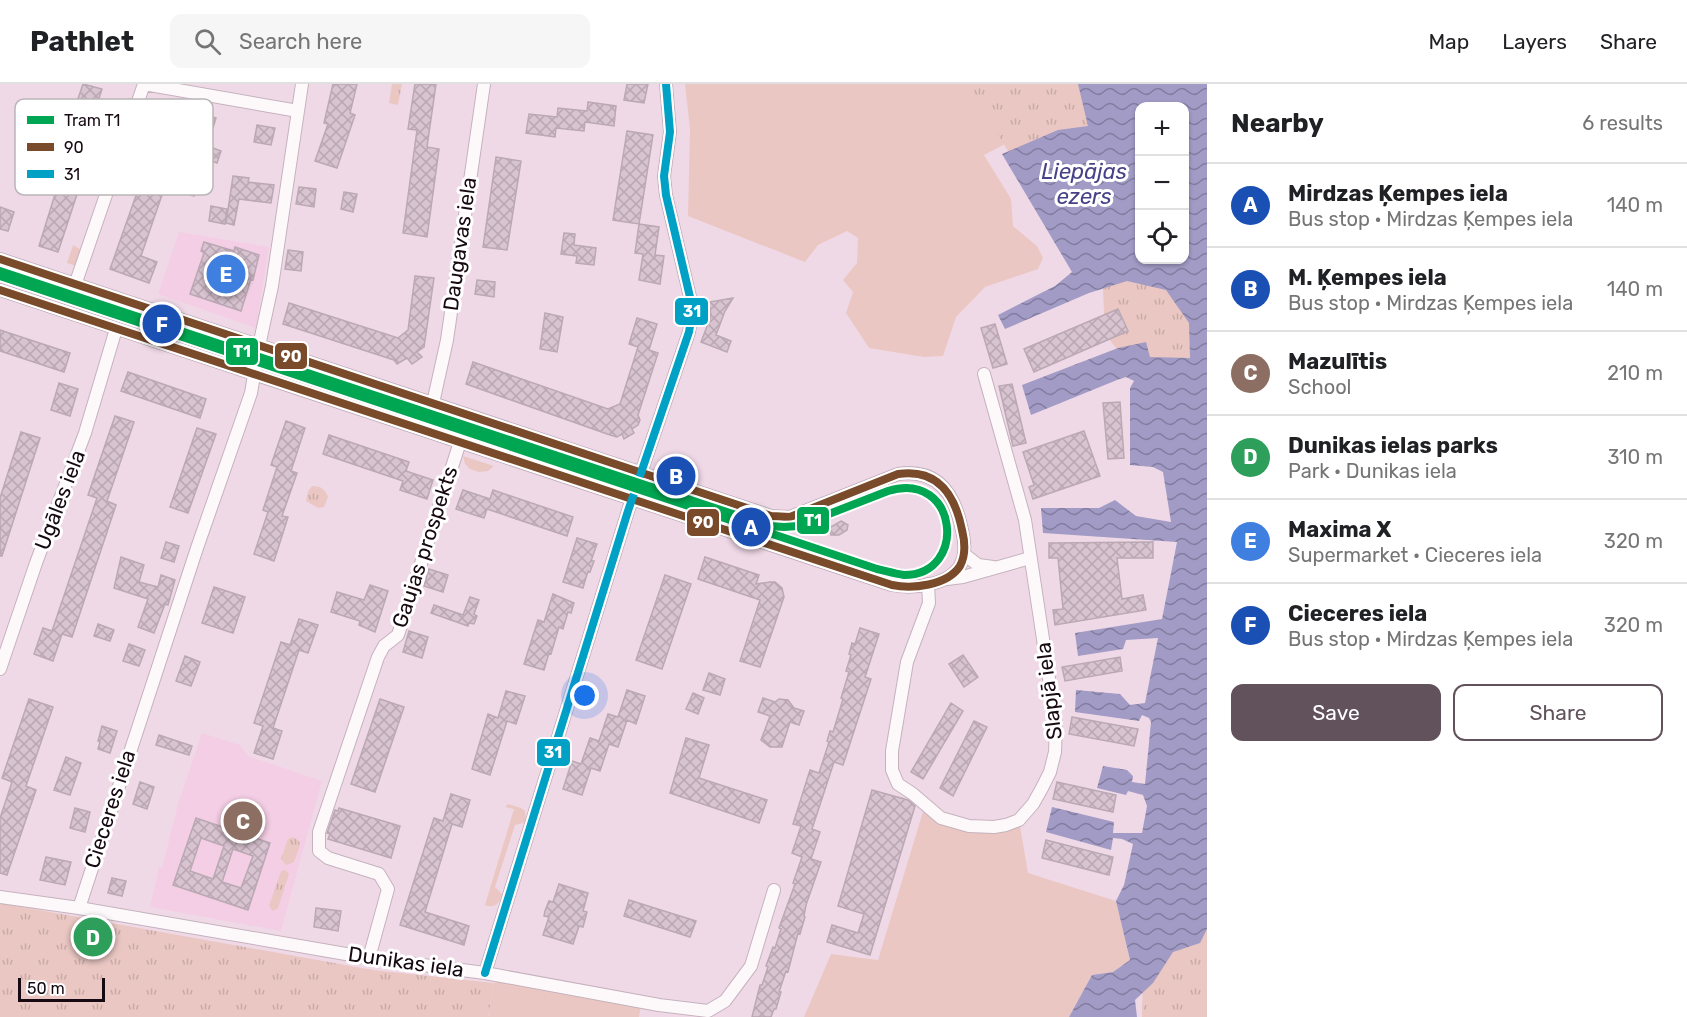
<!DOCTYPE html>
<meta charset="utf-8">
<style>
body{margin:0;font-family:Rubik,sans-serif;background:#f6f6f6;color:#202124}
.controls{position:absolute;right:18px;top:18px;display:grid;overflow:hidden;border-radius:12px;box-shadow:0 2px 4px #0004}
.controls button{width:54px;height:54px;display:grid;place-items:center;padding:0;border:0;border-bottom:2px solid #e0e0e0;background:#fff;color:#202124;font:30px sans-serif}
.scale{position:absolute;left:18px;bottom:15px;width:87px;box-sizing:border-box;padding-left:6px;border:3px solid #160911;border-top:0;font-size:16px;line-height:21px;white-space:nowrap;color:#160911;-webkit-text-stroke:4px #fff;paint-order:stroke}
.you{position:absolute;left:585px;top:612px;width:21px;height:21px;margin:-15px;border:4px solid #fff;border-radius:50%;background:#1a73e8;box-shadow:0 0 0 9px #1a73e833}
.badge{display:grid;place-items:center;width:39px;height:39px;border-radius:50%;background:#62525c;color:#fff;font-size:20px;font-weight:700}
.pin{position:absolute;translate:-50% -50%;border:3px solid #fff;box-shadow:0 2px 6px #0006}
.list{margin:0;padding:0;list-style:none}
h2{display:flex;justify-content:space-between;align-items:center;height:78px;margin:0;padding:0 24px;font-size:26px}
h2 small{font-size:20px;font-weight:400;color:#757577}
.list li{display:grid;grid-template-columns:39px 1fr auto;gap:18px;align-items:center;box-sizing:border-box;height:84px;padding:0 24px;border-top:2px solid #e0e0e0}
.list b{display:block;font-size:22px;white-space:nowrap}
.list p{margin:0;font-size:20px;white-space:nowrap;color:#757577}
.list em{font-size:20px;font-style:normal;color:#757577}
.actions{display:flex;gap:12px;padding:18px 24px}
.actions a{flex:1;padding:14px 0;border:2px solid #62525c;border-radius:12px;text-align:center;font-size:21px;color:#62525c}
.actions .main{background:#62525c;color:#fff}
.icon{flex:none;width:33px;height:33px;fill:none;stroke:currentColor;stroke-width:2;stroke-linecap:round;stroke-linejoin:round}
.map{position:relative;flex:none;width:1207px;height:933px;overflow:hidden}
header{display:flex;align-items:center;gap:36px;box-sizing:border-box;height:84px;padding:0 30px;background:#fff;border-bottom:2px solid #e0e0e0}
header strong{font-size:28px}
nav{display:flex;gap:33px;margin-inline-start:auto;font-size:21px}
.search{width:420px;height:54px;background:#f6f6f6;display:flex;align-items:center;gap:15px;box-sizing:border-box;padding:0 21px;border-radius:12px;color:#757577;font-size:22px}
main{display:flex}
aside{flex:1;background:#fff}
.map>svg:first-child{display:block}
</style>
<header>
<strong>Pathlet</strong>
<div class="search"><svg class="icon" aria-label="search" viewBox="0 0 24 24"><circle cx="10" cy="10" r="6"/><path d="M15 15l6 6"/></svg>Search here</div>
<nav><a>Map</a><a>Layers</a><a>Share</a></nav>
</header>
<main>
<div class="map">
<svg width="1207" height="933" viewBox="0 0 1207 933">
<defs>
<pattern id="park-tufts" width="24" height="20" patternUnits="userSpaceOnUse" patternTransform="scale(1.5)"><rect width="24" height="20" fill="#eac7c3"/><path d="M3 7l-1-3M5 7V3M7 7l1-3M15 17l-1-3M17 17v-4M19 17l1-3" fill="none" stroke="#c8aaa6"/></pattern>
<pattern id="water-waves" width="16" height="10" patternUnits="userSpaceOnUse" patternTransform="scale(1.5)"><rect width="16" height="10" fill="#a19bc5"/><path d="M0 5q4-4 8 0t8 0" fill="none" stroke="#827d9f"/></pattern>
<pattern id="building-cross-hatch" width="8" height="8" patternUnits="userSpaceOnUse" patternTransform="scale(1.5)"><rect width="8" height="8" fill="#d8c3d0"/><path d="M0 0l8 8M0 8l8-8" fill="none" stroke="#b9a6b2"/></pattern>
</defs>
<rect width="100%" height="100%" fill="#f0d9e7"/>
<path fill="#f4cee4" d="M179,148l90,15 -13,81 -98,-34z
M202,649l38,12 8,11 74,25 -41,150 -131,-24 9,-40 3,1 16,-64z"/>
<path fill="#eac7c3" d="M685,0h399l-77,59 -23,12 27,44 2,27 24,20 6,12 -5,11 -53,18 -29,30 -13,39 -19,1 -55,-9 -23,-35 7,-21 -10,-12 14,-17 1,-25 -11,-7 -29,14 -13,17 -117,-46 2,-87z
M73,161l8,5 -5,16 -9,-3z
M463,372l31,10 -6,5 -9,1 -9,-3 -5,-5z
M508,720l13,4 4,3 1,11 -11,3 -20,62 7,7c-2,9 -7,15 -17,11l29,-96 -9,-2z
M925,721l44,21 50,-6 9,53 88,28 14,59 -17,12 -21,3 -23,42h-265l27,-63 47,6z
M503,897l138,24 -2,12h-151l6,-34z"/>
<path fill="url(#park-tufts)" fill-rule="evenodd" d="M392,0h10l-4,21 -9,-2z
M968,0h239v933h-65l1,-39 63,-515 -101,-129 -4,-90 -86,-81zM1140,22h44v154h-44z
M312,402c9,0 13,3 16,11l-4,10 -6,1 -12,-7 2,-10z
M293,753l6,4 1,4 -6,17 -8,3 -5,-6 7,-20z
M286,786l3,4 -11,34 -5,3 -4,-5 12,-35z
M0,819l373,67 121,13 -6,34h-488z"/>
<path fill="url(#water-waves)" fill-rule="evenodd" d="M1078,0h129v845l-7,14 -27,9 -20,31 -18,17 2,17h-68l23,-42 21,-3 17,-12 -14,-59 8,-16 9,-41 -11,-5 -9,-1 -2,12 -65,-18 6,-25 62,15 -1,11h29l5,-27 -4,-11 -15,-4 -2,4 -29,-7 6,-22 24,4 6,6 -1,6 13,2 6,-62 -2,-4 -7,-3 -3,6 -64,-9 1,-22 44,4 10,11 15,-2 13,-65 -32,2 -3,9 -45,7 -3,-23 87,-14 15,-77 -134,-9 -2,-25h58l16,-8 21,16 35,6 -8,-50 -10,-5 -23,-2v-77l4,-7 -8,-4 -9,3 -86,35 -9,-30 96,-37 28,-6 4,15 40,1 -1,-35 -23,-33 -39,-9 -38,12 -84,36 -7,-14 57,-29 17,-14 -70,-118 56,-24 30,-4zM1184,22v154h-44v-154z"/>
<path fill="url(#building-cross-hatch)" stroke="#baa8b3" stroke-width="1.5" fill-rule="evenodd" d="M83,0l19,5 -17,54 8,3 -35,106 -19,-6 33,-107 -7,-2z
M333,0h24l-7,29 5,2 -18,53 -22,-7 13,-37 -4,-1z
M415,0h21l-9,63 12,2 -12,88 -24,-4 14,-103 -9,-1z
M627,0h21l-4,19 -20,-3z
M588,18l28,4 -2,20 -29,-4 -1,9 -28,-3 -1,9 -29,-4 3,-19 28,3 1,-9 29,3z
M199,29l17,5 -5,16 -17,-4z
M257,41l18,3 -4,17 -17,-3z
M627,47l26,4 -14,89 -26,-4z
M205,61l16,6 -4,12 -16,-6z
M496,73l25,4 -14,89 -24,-3z
M233,92l16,2 -1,4 26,3 -3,18 -32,-4 -5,26 -8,-2z
M184,95l14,4 -4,13 -13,-4z
M139,103l23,8 -21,61 16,6 -8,21 -39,-14z
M299,103l17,2 -2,18 -18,-3z
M344,108l13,2 -4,18 -12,-3z
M211,122l16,3 -2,15 -16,-3z
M0,123l14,5 -6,19 -8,-2z
M639,140l20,3 -4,28 9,1 -4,28 -21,-4 4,-26 -8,-1z
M564,149l11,1 -1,11 22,3 -2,17 -18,-2 1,-7 -16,-2z
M204,158l30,9 1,-4 24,8 -6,25 -2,-1 -10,32 -51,-17 14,-41 -3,-2z
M288,166l15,2 -2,19 -16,-2z
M415,192l19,2 -10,69 -7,5 5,5 -10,7 -5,-6 -10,6 -3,-4 -111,-36 6,-21 109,35 10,-8z
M477,196l18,2 -1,15 -19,-3z
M733,214l-8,13 -9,24 15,6 -4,11 -26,-10 10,-26 -2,-14z
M1118,225l10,22 -94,41 -10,-23z
M545,229l18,4 -6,35 -17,-3z
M637,234l20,6 -8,26 9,3 -20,62 2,5 -2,5 -6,4 2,4 -10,6 -2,-5 -5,3 -7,-2 -144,-51 7,-22 135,47 12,-5 18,-57 -9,-3z
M995,240l12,40 -14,4 -12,-40z
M0,246l70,23 -6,19 -64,-21z
M128,288l78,27 -6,19 -79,-27z
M59,299l19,6 -8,27 -19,-6z
M1012,300l14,59 -13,3 -14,-60z
M1120,318l4,56 -16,1 -5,-56z
M115,332l19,6 -27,79 9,4 -44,132 -10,-3 -9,27 -19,-7 9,-26 9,3 45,-133 -9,-3z
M286,337l19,7 -14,43 6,2 -15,43 6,1 -14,44 -20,-7 14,-42 -5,-2 14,-43 -6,-2z
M197,344l19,6 -28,79 -18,-6z
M1084,347l16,45 -67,23 -4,-12 5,-2 -11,-33z
M21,348l19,6 -38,118h-2v-58z
M329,351l80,27 -3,9 27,9 -6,19 -27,-9 3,-9 -80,-27z
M463,406l27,9 3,-9 80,27 -6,19 -80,-27 -3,9 -28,-9z
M841,437l7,4 -1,5 -8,5h-8l-2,-7z
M577,454l20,6 -6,17h3l-4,11 -2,-1 -5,17 -20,-6z
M166,458l13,4 -5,16 -13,-4z
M1153,458v16h-36l5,41 21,-4 3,15 -91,15 -2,-15 10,-1 -5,-51h-9v-15z
M121,473l23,8 -5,17 19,5 3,-12 14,5 -7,25 -3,-1 -11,29 -16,-6 10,-28 -34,-11z
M705,473l54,18 -3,9 14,-2h5l7,6 2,9 -24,70 -20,-6 20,-61 -62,-21z
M429,485l19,6 -5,17 -19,-6z
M665,491l26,9 -29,85 -26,-9z
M370,501l18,6 -13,41 -16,-7 1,-4 -29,-9 6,-20 27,8z
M214,503l31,10 -12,36 -31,-10z
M553,510l21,9 -3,10 -3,-1 -5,17 -4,-2 -8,27 -2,-1 -5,17 -20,-6 14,-44 6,2z
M470,513l9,3 -5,14 3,2 -3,8 -5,-1 -1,3 -37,-13 3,-8 29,10z
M299,535l19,6 -10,28 -9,-3 -26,78 9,3 -9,28 -19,-6 9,-27 -9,-3 27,-81 9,3z
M98,540l16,6 -4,11 -16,-5z
M860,544l19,6 -14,43 6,2 -28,86 -9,-3 -22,67 8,3 -9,27 10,3 -15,43 -2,11 1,1 -5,17 -2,-1 -10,39 -2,-1 -7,21h2l-5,17h-2l-3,8h-19l8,-32h2l6,-18 -2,-1 7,-19 2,1 6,-19 -2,-1 16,-44 -2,-1 9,-26 -10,-4 9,-27 -8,-2 17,-54 9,3 10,-31 -2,-1 3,-10 3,1 10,-33 -2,-1 8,-26 -3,-1 5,-16 -2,-1 3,-11 3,1z
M409,547l19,6 -6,21 -19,-6z
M129,560l16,6 -6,16 -16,-5z
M963,571l15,22 -14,10 -15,-23z
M185,572l15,6 -9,24 -15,-5z
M1120,573l2,14 -57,10 -3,-14z
M709,589l16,6 -5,16 -17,-5z
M627,606l18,6 -9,28 -9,-4 -9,27 -9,-3 -9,27 -9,-3 -9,27 -19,-6 9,-28 9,3 9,-26 9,3 9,-27 10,3z
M506,607l19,5 -9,28 -9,-3 -17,54 -18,-6 16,-55 10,4z
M693,609l11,5 -6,16 -12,-5z
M763,614l12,4 4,-3 9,1 6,8 10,3 -5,14 -9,-3 -8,25h-12l-9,-7 9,-24 -12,-4z
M29,615l24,8 -27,79 10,4 -29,85 -7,-2v-55l12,-36 -10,-4z
M380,615l24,8 -29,85 -24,-8z
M951,619l12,8 -40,68 -12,-7z
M1072,633l66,12 -4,17 -65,-12z
M974,637l13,6 -34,69 -13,-8z
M102,642l15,5 -7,22 -12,-4 2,-7 -2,-1z
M159,651l33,11 -3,9 -33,-10z
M686,654l23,7 -10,33 68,22 -8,23 -89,-30z
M66,673l15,6 -11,32 -16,-5z
M140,698l14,5 -7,22 -14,-5z
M1057,698l59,13 -3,17 -60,-13z
M872,706l36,10 7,6 -45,149 -43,-13 5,-17 26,8 6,-19 -26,-8z
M451,710l19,6 -8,27 -10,-3 -27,88 44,14 -5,19 -64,-20 34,-107 9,3z
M75,724l15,4 -5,20 -15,-4z
M339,724l61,18 -9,32 -63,-19 2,-5 -3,-1 8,-23 3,1z
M196,734l74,25 -22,67 -75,-25zM201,754l23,8 -11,33 -23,-8zM233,765l20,7 -12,32 -19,-6z
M1046,756l67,17 -4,18 -67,-17z
M46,773l25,5 -6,23 -25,-5z
M112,794l14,3 -4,15 -14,-3z
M559,800l29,9 -5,18 4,1 -4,15 -4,-1 -6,18 -30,-9 6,-18 -5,-1 1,-5 4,-10 4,1z
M629,816l67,21 -6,16 -66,-21z
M316,824l25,3 -3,20 -24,-4z"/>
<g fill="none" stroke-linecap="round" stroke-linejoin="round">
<defs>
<path id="minor" d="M144,0l154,27
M0,175l771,257 19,1 108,-43c40,-6 57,21 64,56 3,12 4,25 -2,36 -13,20 -48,23 -68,19l-892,-295
M75,201l69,-201
M433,319l14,-63 37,-256
M964,470l14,11 15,2
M947,495l16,-2 67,-19
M928,500l1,19 -22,59 -15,89v19l6,14 15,10 28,24 28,8 25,1 12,-2 13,-5 14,-16 9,-16 8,-16 5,-20 1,-27 -31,-205 -41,-146
M0,585l36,-106 49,-130 31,-104
M0,813l79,11 290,50 116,15 174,32 49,6 17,-10 26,-35 23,-76
M79,824l118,-360 54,-155 8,-47 13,-60 30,-202
M369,874l19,-69 -9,-15 -51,-16 -9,-7v-19l59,-175 6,-11 14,-11 62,-193
M485,889l143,-462 61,-179 3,-17 -2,-18 -24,-102 -2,-19 6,-44 -4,-48"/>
</defs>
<use href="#minor" stroke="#c5b2bd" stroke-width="14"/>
<use href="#minor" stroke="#fdf9fb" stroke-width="12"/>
<defs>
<path id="bus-1" d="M0,175l771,257 19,1 108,-43c40,-6 57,21 64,56 3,12 4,25 -2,36 -13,20 -48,23 -68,19l-892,-295"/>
<path id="bus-2" d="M485,889l143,-462 61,-179 3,-17 -2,-18 -24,-102 -2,-19 6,-44 -4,-48"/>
</defs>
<use href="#bus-1" stroke="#fff" stroke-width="12"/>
<use href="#bus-2" stroke="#fff" stroke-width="12"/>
<use href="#bus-1" stroke="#7a4b2a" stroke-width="8"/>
<use href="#bus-2" stroke="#01a1c5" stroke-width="8"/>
<defs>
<path id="tram-1" d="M0,187l769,255 15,1 14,-1 90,-35c70,-22 81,84 16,84 -9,-1 -18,-4 -27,-6l-877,-293"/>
</defs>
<use href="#tram-1" stroke="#fff" stroke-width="12"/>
<use href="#tram-1" stroke="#00a651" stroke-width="8"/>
</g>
<g text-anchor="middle" stroke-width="6" stroke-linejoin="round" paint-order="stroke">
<g font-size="21" fill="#160911" stroke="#fff">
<text transform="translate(460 160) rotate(-82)" y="7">Daugavas iela</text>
<text transform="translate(60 416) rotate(-69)" y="7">Ugāles iela</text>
<text transform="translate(425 463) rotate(-72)" y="7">Gaujas prospekts</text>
<text transform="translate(1049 607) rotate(-97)" y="7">Slapjā iela</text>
<text transform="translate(110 725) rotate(-72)" y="7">Cieceres iela</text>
<text transform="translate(406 878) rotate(8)" y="7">Dunikas iela</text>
</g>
<g font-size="22" font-style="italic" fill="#464287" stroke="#fff">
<text x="1084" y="95">Liepājas<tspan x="1084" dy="25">ezers</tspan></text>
</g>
</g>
<rect x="15" y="15" width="198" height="96" rx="9" fill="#fff" stroke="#b9b5b8" stroke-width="1.5"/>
<rect x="27" y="32" width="27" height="8" fill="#00a651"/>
<rect x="27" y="59" width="27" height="8" fill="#7a4b2a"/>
<rect x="27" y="86" width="27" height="8" fill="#01a1c5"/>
<g font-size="16" fill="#160911">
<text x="64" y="42">Tram T1</text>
<text x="64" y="69">90</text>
<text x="64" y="96">31</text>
</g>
<g stroke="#fff" stroke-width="2">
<rect x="674" y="213" width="35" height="29" rx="6" fill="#01a1c5"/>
<rect x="225" y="253" width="34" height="29" rx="6" fill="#00a651"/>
<rect x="274" y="258" width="34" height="28" rx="6" fill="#7a4b2a"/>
<rect x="796" y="422" width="34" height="29" rx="6" fill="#00a651"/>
<rect x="686" y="424" width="34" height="29" rx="6" fill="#7a4b2a"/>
<rect x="536" y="654" width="35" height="29" rx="6" fill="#01a1c5"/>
</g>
<g font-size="16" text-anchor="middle" font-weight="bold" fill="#fff">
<text x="692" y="233">31</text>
<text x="242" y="273">T1</text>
<text x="291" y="278">90</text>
<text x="813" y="442">T1</text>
<text x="703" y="444">90</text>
<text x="553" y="674">31</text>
</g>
</svg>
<div class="controls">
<button>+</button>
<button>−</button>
<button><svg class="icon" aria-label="locate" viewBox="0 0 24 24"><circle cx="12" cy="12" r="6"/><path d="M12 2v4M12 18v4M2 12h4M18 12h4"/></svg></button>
</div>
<div class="scale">50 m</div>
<div class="you"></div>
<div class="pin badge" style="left:751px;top:443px;background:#1a4fb4">A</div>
<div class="pin badge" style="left:676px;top:392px;background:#1a4fb4">B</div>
<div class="pin badge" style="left:243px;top:737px;background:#8d6e63">C</div>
<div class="pin badge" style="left:93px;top:853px;background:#2e9e5b">D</div>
<div class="pin badge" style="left:226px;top:190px;background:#3f7fe0">E</div>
<div class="pin badge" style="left:162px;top:240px;background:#1a4fb4">F</div>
</div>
<aside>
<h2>Nearby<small>6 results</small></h2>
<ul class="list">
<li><span class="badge" style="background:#1a4fb4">A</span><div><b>Mirdzas Ķempes iela</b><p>Bus stop · Mirdzas Ķempes iela</p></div><em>140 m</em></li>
<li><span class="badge" style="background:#1a4fb4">B</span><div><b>M. Ķempes iela</b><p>Bus stop · Mirdzas Ķempes iela</p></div><em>140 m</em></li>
<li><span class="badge" style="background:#8d6e63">C</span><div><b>Mazulītis</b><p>School</p></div><em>210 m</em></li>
<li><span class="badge" style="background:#2e9e5b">D</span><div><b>Dunikas ielas parks</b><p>Park · Dunikas iela</p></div><em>310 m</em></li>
<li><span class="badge" style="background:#3f7fe0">E</span><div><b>Maxima X</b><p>Supermarket · Cieceres iela</p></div><em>320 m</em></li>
<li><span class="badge" style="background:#1a4fb4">F</span><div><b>Cieceres iela</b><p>Bus stop · Mirdzas Ķempes iela</p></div><em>320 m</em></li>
</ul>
<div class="actions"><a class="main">Save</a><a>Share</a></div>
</aside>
</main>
